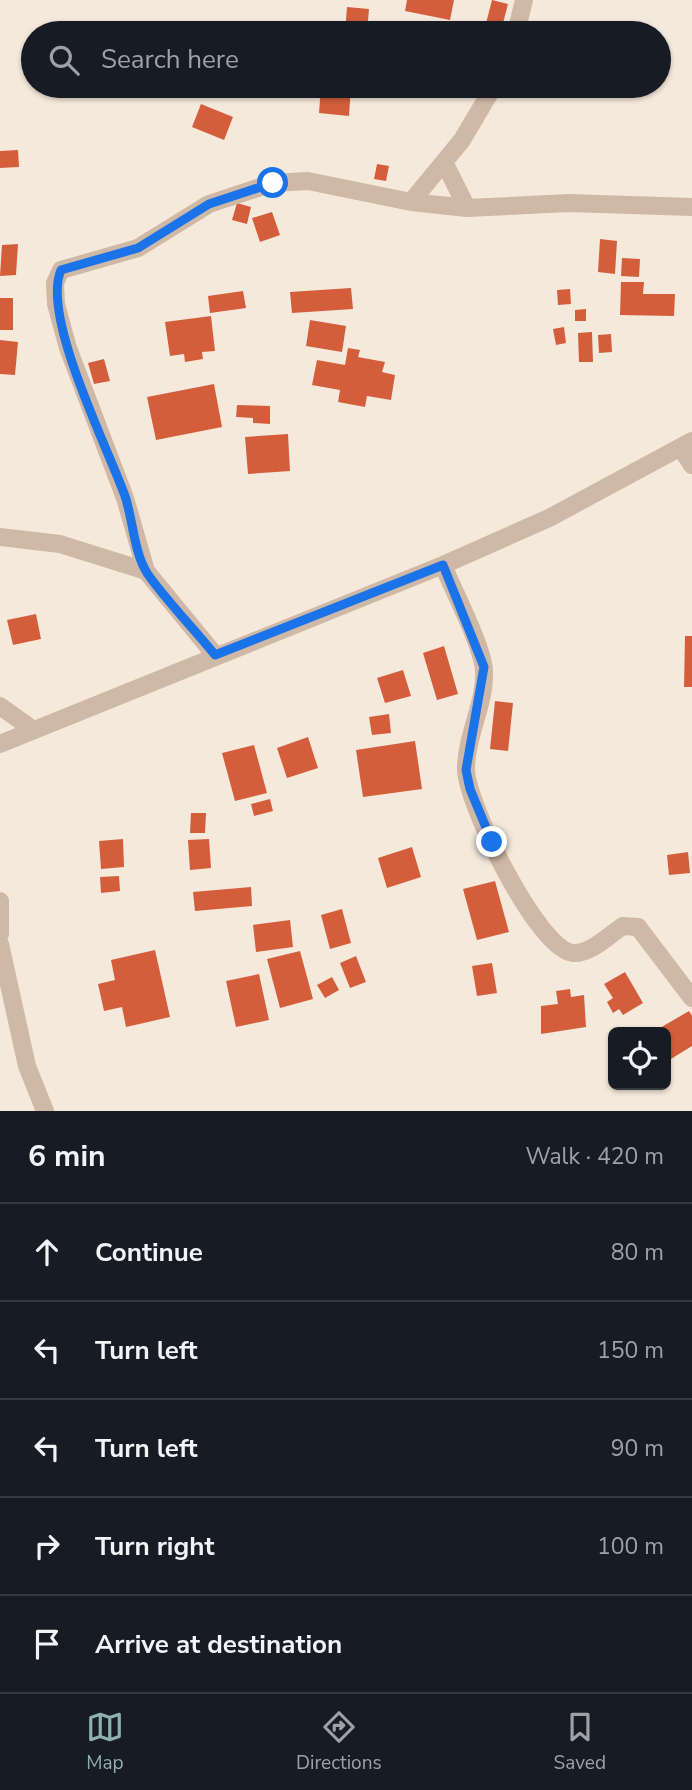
<!DOCTYPE html>
<meta charset="utf-8">
<style>
body{margin:0;font-family:"Nunito Sans",sans-serif;background:#242831;color:#f1f3f6}
.controls{position:absolute;right:21px;bottom:21px;display:grid;overflow:hidden;border-radius:10px;box-shadow:0 2px 5px #0004}
.controls button{width:63px;height:63px;display:grid;place-items:center;padding:0;border:0;border-bottom:2px solid #363941;background:#171b24;color:#f1f3f6;font:35px sans-serif}
.stop{position:absolute;width:21px;height:21px;margin:-16px;border:5px solid #1a73e8;border-radius:50%;background:#fff}
.stop.end{background:#1a73e8;border-color:#fff;box-shadow:0 2px 7px #0008}
.list{margin:0;padding:0;list-style:none}
h2{display:flex;justify-content:space-between;align-items:center;height:91px;margin:0;padding:0 28px;font-size:30px}
h2 small{font-size:23px;font-weight:400;color:#9ea1a6}
.list li{display:grid;grid-template-columns:46px 1fr auto;gap:21px;align-items:center;box-sizing:border-box;height:98px;padding:0 28px;border-top:2px solid #363941}
.list b{display:block;font-size:26px;white-space:nowrap}
.list em{font-size:23px;font-style:normal;color:#9ea1a6}
.icon{flex:none;width:38px;height:38px;fill:none;stroke:currentColor;stroke-width:2;stroke-linecap:round;stroke-linejoin:round}
.map{position:relative;flex:none;width:692px;height:1111px;overflow:hidden}
.search{position:absolute;background:#171b24;box-shadow:0 2px 5px #0004;left:21px;right:21px;top:21px;height:77px;display:flex;align-items:center;gap:18px;box-sizing:border-box;padding:0 24px;border-radius:38px;color:#9ea1a6;font-size:26px}
.sheet{height:581px;background:#171b24}
nav{display:flex;justify-content:space-around;align-items:center;box-sizing:border-box;height:98px;border-top:2px solid #363941;background:#171b24;font-size:19px;color:#9ea1a6}
nav a{display:grid;justify-items:center;gap:4px}
nav .on{color:#8fb0b3}
.map>svg:first-child{display:block}
</style>
<div class="map">
<svg width="692" height="1111" viewBox="0 0 692 1111">
<rect width="100%" height="100%" fill="#f5e9dc"/>
<path fill="#d45e3b" d="M407,0h47l-4,20 -45,-9z
M492,0l16,4 -7,27 -16,-4z
M347,7l22,2 -2,24h-22z
M321,86h30l-2,30 -30,-3z
M201,104l32,13 -9,23 -32,-13z
M18,150l1,17 -19,1v-17z
M377,164l12,2 -3,15 -12,-2z
M237,203l14,4 -4,17 -15,-4z
M272,212l8,23 -20,7 -8,-24z
M600,239l17,2 -2,33 -17,-2z
M18,244l-2,31 -16,1 2,-31z
M622,258l18,1 -1,18 -18,-1z
M621,282h23l-1,12h32l-1,22 -54,-1z
M351,288l2,21 -61,4 -2,-21z
M570,289l1,15 -13,1 -1,-15z
M243,291l3,17 -36,5 -2,-17z
M0,298h13v32h-13z
M586,309v12h-11v-11z
M211,316l4,35 -13,1 1,7 -18,3 -1,-8 -14,2 -5,-34z
M310,320l36,6 -4,26 -36,-6z
M564,327l2,16 -10,2 -3,-16z
M592,332l1,30h-14l-1,-29z
M611,334l1,18 -13,1 -1,-18z
M0,340l18,2 -3,33 -15,-1z
M348,348l12,2 -2,7 27,5 -3,10 13,3 -4,25 -24,-4 -2,11 -27,-5 2,-12 -28,-5 5,-25 28,5z
M104,359l6,22 -16,3 -6,-21z
M214,384l8,43 -66,13 -9,-43z
M237,405l33,1v18l-17,-1v-5l-17,-1z
M288,434l2,37 -42,3 -3,-37z
M36,614l5,25 -28,6 -6,-25z
M685,636h7v51h-8z
M444,646l14,48 -21,6 -14,-47z
M403,670l8,26 -26,7 -8,-25z
M495,701l18,2 -5,48 -18,-2z
M389,714l2,19 -19,2 -3,-18z
M308,737l10,31 -31,10 -10,-30z
M415,741l7,48 -59,8 -7,-47z
M254,745l13,48 -32,8 -13,-48z
M270,799l3,12 -19,5 -3,-12z
M191,813h15l-1,20h-15z
M123,839l1,28 -23,2 -2,-28z
M209,839l2,29 -21,2 -2,-30z
M412,847l9,30 -34,11 -9,-30z
M688,852l2,21 -21,2 -2,-20z
M119,876l1,15 -19,2 -1,-16z
M495,881l14,51 -32,8 -14,-51z
M251,887l1,19 -57,5 -2,-19z
M342,909l9,34 -21,6 -9,-34z
M290,920l3,27 -37,5 -3,-27z
M155,950l15,67 -44,10 -4,-20 -18,4 -6,-27 17,-4 -4,-20z
M300,951l13,48 -33,9 -13,-49z
M356,956l10,26 -16,6 -10,-25z
M492,963l5,30 -20,3 -5,-30z
M625,972l18,31 -20,12 -4,-6 -6,4 -6,-11 6,-4 -9,-14z
M259,974l10,46 -33,7 -10,-46z
M332,977l7,13 -14,8 -8,-13z
M570,989l1,8 13,-2 2,32 -45,7v-28l17,-2 -2,-13z
M689,1011l3,5v30l-26,16v-30h-13z"/>
<g fill="none" stroke-linecap="round" stroke-linejoin="round">
<path stroke="#cfb8a6" stroke-width="18" d="M516,33l8,-33
M444,162l23,46
M411,202l51,-62 32,-54
M681,448l11,17
M0,537l60,7 86,27
M443,565c10,25 39,80 41,105 2,33 -18,65 -18,99 0,34 72,181 107,184 18,1 36,-18 50,-27l15,1 54,71
M215,655l-69,-84 -21,-73 -57,-150 -12,-44 -1,-21 6,-13 77,-22 71,-44 64,-21 35,-2 103,21 56,6 102,-5 123,4
M0,706l32,23
M0,744l443,-179 106,-47 143,-77
M0,901v33
M0,944l27,122 18,45"/>
</g>
<g fill="none" stroke-linecap="round" stroke-linejoin="round">
<path stroke="#1a73e8" stroke-width="9" d="M273,183l-64,21 -71,44 -77,22c-20,46 46,176 64,226 8,24 9,56 22,77 17,25 48,57 68,82l228,-90 41,102 -18,103 4,19 22,53"/>
</g>
</svg>
<div class="controls">
<button><svg class="icon" aria-label="locate" viewBox="0 0 24 24"><circle cx="12" cy="12" r="6"/><path d="M12 2v4M12 18v4M2 12h4M18 12h4"/></svg></button>
</div>
<div class="stop" style="left:273px;top:183px"></div>
<div class="stop end" style="left:492px;top:842px"></div>
<div class="search"><svg class="icon" aria-label="search" viewBox="0 0 24 24"><circle cx="10" cy="10" r="6"/><path d="M15 15l6 6"/></svg>Search here</div>
</div>
<section class="sheet">
<h2>6 min<small>Walk · 420 m</small></h2>
<ul class="list">
<li><svg class="icon" aria-label="ahead" viewBox="0 0 24 24"><path d="M12 20V5M6 11l6-6 6 6"/></svg><div><b>Continue</b></div><em>80 m</em></li>
<li><svg class="icon" aria-label="left" viewBox="0 0 24 24"><path d="M17 20v-9H6M10 6l-5 5 5 5"/></svg><div><b>Turn left</b></div><em>150 m</em></li>
<li><svg class="icon" aria-label="left" viewBox="0 0 24 24"><path d="M17 20v-9H6M10 6l-5 5 5 5"/></svg><div><b>Turn left</b></div><em>90 m</em></li>
<li><svg class="icon" aria-label="right" viewBox="0 0 24 24"><path d="M7 20v-9h11M14 6l5 5-5 5"/></svg><div><b>Turn right</b></div><em>100 m</em></li>
<li><svg class="icon" aria-label="arrive" viewBox="0 0 24 24"><path d="M6 21V4h12l-3 4 3 4H6"/></svg><div><b>Arrive at destination</b></div></li>
</ul>
</section>
<nav>
<a class="on"><svg class="icon" aria-label="map" viewBox="0 0 24 24"><path d="M3 6l6-2 6 2 6-2v14l-6 2-6-2-6 2zM9 4v14M15 6v14"/></svg>Map</a>
<a><svg class="icon" aria-label="directions" viewBox="0 0 24 24"><path d="M12 3l9 9-9 9-9-9zM9 14v-3h6M13 9l2 2-2 2"/></svg>Directions</a>
<a><svg class="icon" aria-label="saved" viewBox="0 0 24 24"><path d="M7 4h10v16l-5-4-5 4z"/></svg>Saved</a>
</nav>
